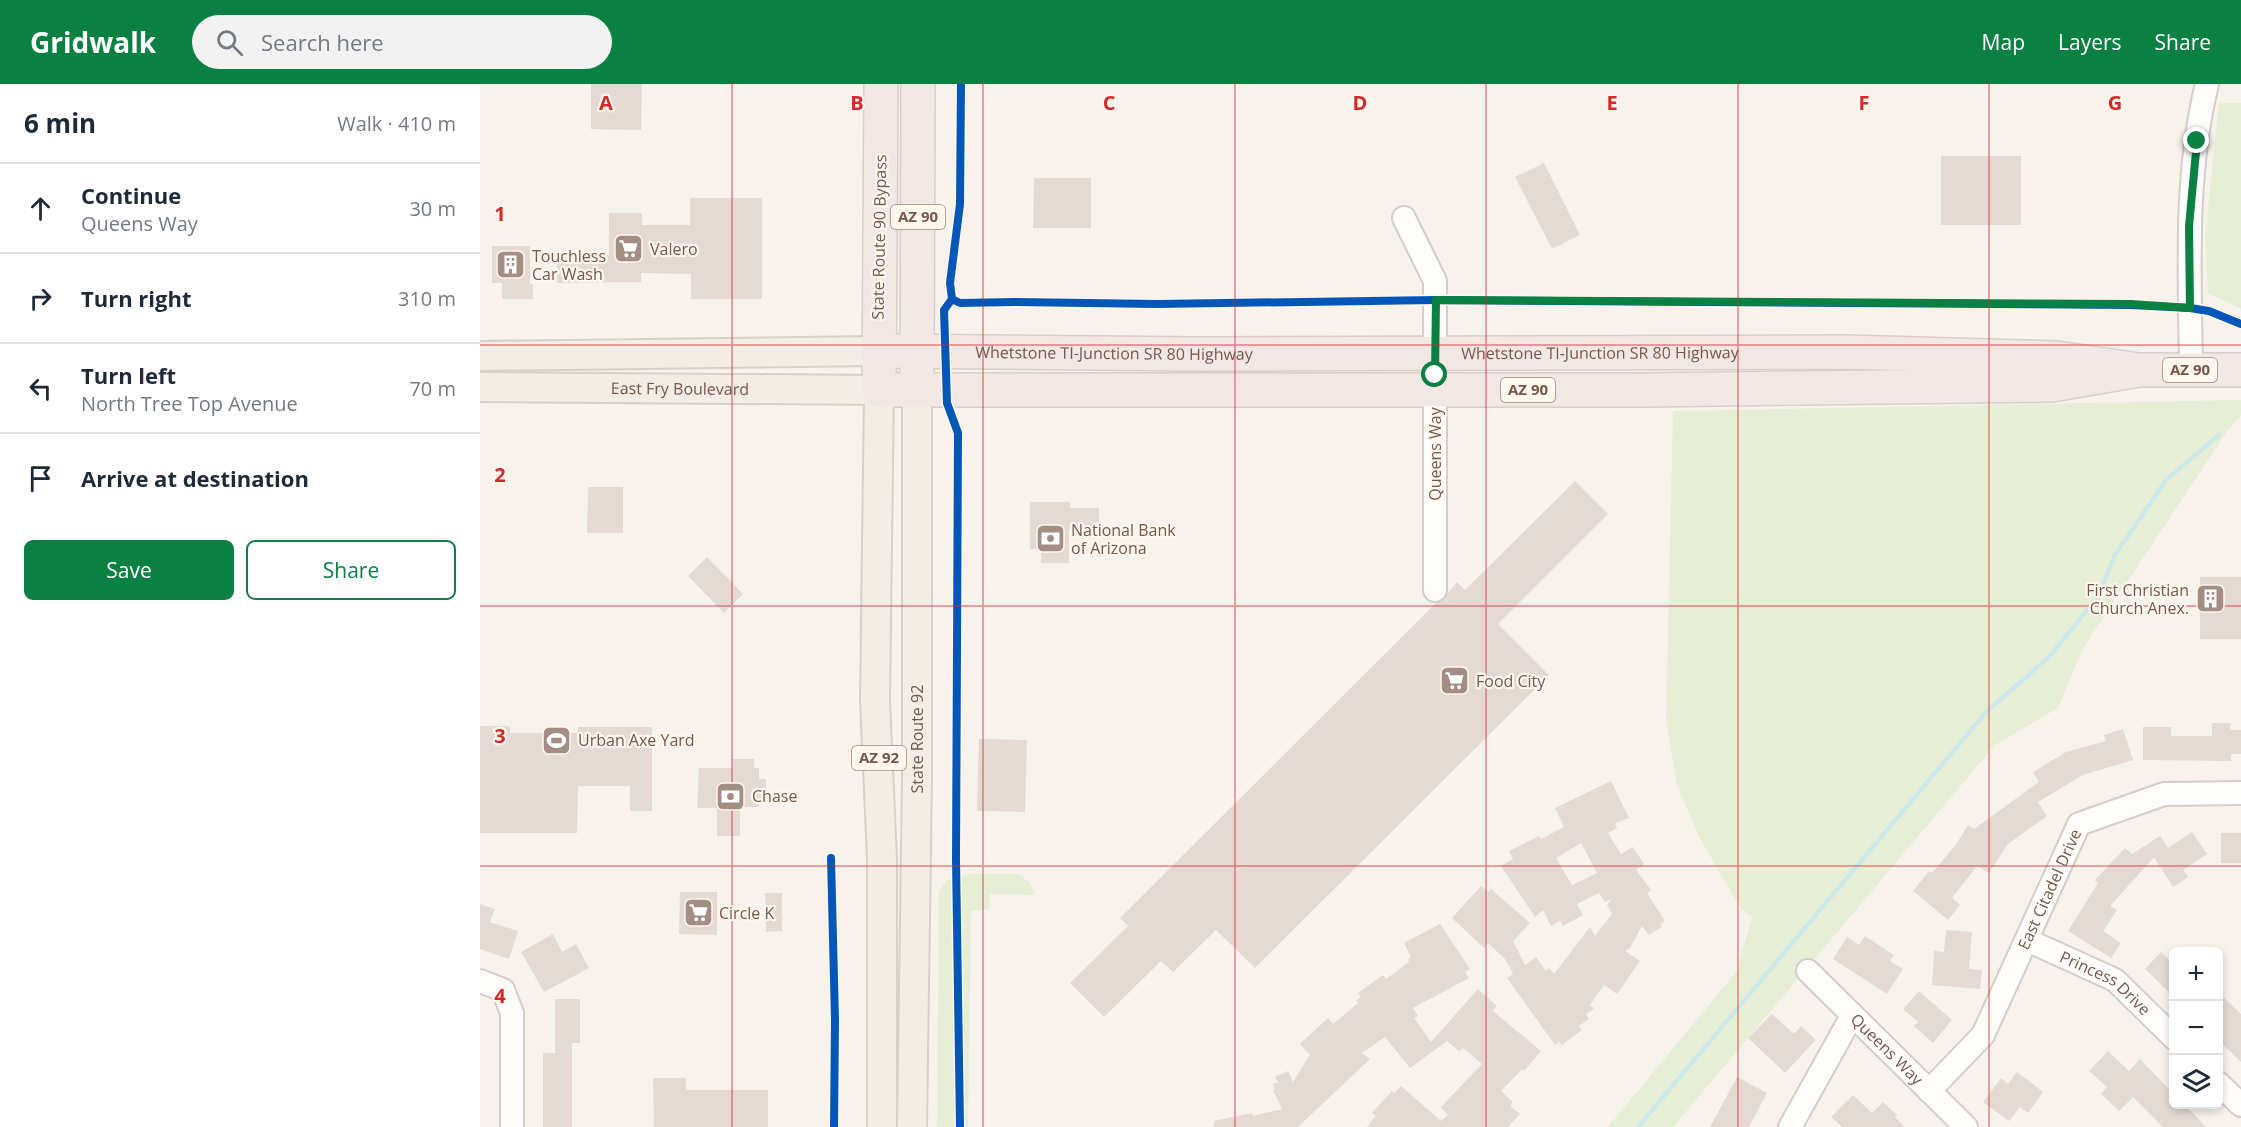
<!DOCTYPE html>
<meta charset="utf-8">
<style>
body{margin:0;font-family:"Open Sans",sans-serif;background:#f2f2f3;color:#1f2937}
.controls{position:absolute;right:18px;bottom:18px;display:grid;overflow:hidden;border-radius:9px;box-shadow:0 3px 9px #0003}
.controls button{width:54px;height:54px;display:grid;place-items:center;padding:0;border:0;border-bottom:2px solid #e0e1e3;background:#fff;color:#1f2937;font:30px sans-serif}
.stop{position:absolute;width:18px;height:18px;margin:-14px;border:4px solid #0b8043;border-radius:50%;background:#fff}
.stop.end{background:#0b8043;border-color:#fff;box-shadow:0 2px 6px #0008}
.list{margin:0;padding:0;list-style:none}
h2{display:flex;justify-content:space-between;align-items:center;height:78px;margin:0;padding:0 24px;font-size:26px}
h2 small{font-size:20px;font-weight:400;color:#747a83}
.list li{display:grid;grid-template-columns:39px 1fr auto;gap:18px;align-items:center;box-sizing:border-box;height:90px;padding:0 24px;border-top:2px solid #e0e1e3}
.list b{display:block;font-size:22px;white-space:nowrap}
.list p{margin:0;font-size:20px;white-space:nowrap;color:#747a83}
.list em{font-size:20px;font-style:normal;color:#747a83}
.actions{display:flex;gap:12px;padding:18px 24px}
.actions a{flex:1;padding:14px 0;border:2px solid #0b8043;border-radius:9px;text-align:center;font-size:21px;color:#0b8043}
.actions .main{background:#0b8043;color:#fff}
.icon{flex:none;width:33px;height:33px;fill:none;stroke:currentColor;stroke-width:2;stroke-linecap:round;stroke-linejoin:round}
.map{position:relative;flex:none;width:1761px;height:1043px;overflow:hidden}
header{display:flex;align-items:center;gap:36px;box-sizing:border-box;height:84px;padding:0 30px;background:#0b8043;color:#fff}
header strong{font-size:28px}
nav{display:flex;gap:33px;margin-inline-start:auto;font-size:21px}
.search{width:420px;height:54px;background:#f2f2f3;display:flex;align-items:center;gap:15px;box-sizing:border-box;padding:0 21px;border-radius:33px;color:#747a83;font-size:22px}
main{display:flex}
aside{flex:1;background:#fff}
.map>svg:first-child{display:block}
</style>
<header>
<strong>Gridwalk</strong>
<div class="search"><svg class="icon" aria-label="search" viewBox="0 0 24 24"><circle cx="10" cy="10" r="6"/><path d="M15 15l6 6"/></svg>Search here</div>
<nav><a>Map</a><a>Layers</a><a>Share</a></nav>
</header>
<main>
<aside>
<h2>6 min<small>Walk · 410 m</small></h2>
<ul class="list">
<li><svg class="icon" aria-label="ahead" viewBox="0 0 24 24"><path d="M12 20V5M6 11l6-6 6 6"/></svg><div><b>Continue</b><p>Queens Way</p></div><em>30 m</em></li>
<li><svg class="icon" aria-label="right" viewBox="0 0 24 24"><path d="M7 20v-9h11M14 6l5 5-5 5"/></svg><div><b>Turn right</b></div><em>310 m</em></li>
<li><svg class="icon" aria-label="left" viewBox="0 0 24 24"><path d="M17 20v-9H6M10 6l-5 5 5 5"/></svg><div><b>Turn left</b><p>North Tree Top Avenue</p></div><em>70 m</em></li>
<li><svg class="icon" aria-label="arrive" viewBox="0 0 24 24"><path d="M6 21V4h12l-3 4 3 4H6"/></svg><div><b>Arrive at destination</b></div></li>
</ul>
<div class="actions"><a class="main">Save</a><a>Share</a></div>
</aside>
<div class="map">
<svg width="1761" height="1043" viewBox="0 0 1761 1043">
<rect width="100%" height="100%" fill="#f8f2ec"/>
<path fill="#e6eed6" d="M1739,19h22v206l-33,-16 -3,-57z
M1761,316v15l-13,15 -145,218 -25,60 -63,37 -322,382h-65l129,-156 15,-54 -12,-10 -42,-72 -21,-50 -11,-66 7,-308z
M491,790h48l10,8 6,13 -45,-1 -1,16 -18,1 -3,216h-31l2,-236 8,-11z"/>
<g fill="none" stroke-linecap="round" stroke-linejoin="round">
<path stroke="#cde8e8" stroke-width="4.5" d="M1158,1043l349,-416 61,-53 50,-61 17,-42 51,-75 53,-45"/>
</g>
<path fill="#e4dad3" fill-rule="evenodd" d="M111,0h51l-1,46 -50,-1z
M1461,72h80v69h-80z
M1064,79l36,72 -28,14 -37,-72z
M554,94h57v50h-58z
M210,114h72v101h-71v-25l-50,-1v9l-84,1v-28h52v-42h33v12h48z
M12,162h38v38h3v15h-31v-16h-10z
M1095,397l33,33 -110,110 51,51 -294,293 -39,-38 -43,42 -12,-11 -57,56 -34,-34 58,-57 -8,-8 316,-315 6,-2 15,-19 8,8z
M108,403h35v46h-36z
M550,418h40v6h29v21h-30v34h-28v-14h-11z
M227,473l36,37 -19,19 -36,-37z
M1720,493h41v62h-41z
M1732,639h19l-1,7h11v24h-10v7l-88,-1v-33h28v9h41z
M0,642h30v7h68v-6h74v84h-22v-25h-52l-1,47h-97z
M1643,645l10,31 -50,15 -45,27 9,14 -39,28 -19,29 -12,-7 -25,32 8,7 -12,15 -35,-29 16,-20 3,2 23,-27 13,-21 6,4 65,-47 -6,-10 33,-20 40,-11 -2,-6z
M499,655l48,1 -2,72 -48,-1z
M253,675h21v9h5v11h7v21h-7v7h-19v29h-23v-28h-20l2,-40h34z
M1131,697l18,37 -14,5 2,5 -9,5 13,21 12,-7 11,17 -8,6 15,20 -4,3 18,28 -5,3 2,3 -13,8 -7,-9 -12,22 -5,3 15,10 -23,33 -13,-9 -14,20 4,4 -8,5 3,5 -10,7 3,4 -20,15 -3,-3 -4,3 -48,-67 6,-4 -8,-15 -17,-16 -4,5 -32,-30 29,-32 7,6 3,-3 39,34 -17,18 12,24 11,-8 10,14 3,-3 5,6 36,-47 5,9 17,-22 -5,-9 6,-7 -8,4 -6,-9 -22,11 6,11 -20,11 -3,-5 -9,5 -8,-16 -8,7 -34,-51 12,-7 -4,-8 30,-15 2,3 23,-12 -9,-19zM1101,759l16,30 -25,12 -16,-27z
M1712,748l15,22 -24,16 5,7 -15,10 -19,-30 -44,49 7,4 -14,21 18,12 -10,15 -43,-27 30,-48 -3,-3 30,-32 7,6 28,-18 8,12z
M1741,749h20v30h-20z
M200,808h37v43l-38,-1z
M285,809h17v38l-16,1z
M0,820l15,5 -5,13 28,9 -9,28 -29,-10z
M960,840l30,45 -5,3 4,6 -56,30 5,8 -4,2 17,24 47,-53 19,17 -4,5 48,40 -17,20 -2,-2 -21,22 12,11 -3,4 10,8 -12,13h-141l9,-11 -4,-3 20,-22 2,2 7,-7 40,35 7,-6 -7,-8 41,-43 -19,-16 -4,3 -12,-10 -37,27 -25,-31 -23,16 8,6 -72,68h-84v-6l38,-8 1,3 29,-7 -9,-19 2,-1 -2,-5 5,-2 -3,-5 13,-6 5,11 17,-27 -10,-11 28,-26 5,6 25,-21 -2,-3 5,-3 -3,-4 25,-18 3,4 23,-17 -1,-3 3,-2 -7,-14z
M1466,846l26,2 -3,37 13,1 -2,19 -48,-4 2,-34 10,1z
M73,850l9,18 14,-8 13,24 -45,24 -23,-40z
M1385,852l29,19 -4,6 13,8 -16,25 -54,-35 14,-22 12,8z
M1681,868l13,13v32l-29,-28z
M1439,907l33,29 -19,23 -19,-17 4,-4 -15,-13z
M1738,908l23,22v48l-23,-22z
M75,915h25v44h-8v84h-29v-74h12z
M1292,930l22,20 7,-8 15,14 -31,33 -37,-35z
M1628,967l21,20 11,-12 34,35v10h10l22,23h-43l-30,-30 -14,14 -18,-17 6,-7 -18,-16z
M1537,988l26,20 -15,21 -8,-6 -11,14 -26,-19 18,-24 7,6z
M1257,993l30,16 -18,34h-39z
M173,994h33v12h82v37h-114z
M1373,1011l19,18 11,-11 14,13 -2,2 10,10h-63l-11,-10z"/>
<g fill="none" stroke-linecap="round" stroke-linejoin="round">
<defs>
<g id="minor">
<path d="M924,134l31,63v309"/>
<path d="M1711,286c-1,-95 -7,-193 16,-286"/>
<path id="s1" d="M1547,856l88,40 59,58"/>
<path id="s2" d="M1328,887l158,156"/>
<path d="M0,897l23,9 9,23v114"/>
<path d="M1738,999l23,22"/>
<path id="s3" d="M1449,1007l54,-56 96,-211 85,-30 77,-1"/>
<path d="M1310,1043l62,-111"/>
</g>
<g id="major">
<path d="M0,272l398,-5"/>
<path id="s4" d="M0,303l399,3 -4,311 7,157v269"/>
<path id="s5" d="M432,1043l5,-349v-389"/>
</g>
<g id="highway">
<path d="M401,0l-2,306h767l406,-5 87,-15"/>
<path id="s6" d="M398,267l321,3 647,-2 211,6 82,12h102"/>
<path d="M437,289l1,-289"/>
</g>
</defs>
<use href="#minor" stroke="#d6cdc8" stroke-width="26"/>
<use href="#major" stroke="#d9cfc9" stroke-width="32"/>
<use href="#highway" stroke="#d9cfc9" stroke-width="36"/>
<use href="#minor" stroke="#fefdfc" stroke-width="22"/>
<use href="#major" stroke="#f3ede5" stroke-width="28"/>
<use href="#highway" stroke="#f1e7e4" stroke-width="33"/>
<defs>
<path id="cycleway" d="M481,0l-1,120 -10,79 2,16 8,4 54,-1 143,2 279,-4 695,5 59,3 19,3 32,13
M472,215l-8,11 3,93 11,30 -2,426 4,268
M351,774l4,162 -1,107"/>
</defs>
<use href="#cycleway" stroke="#fff7ed" stroke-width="11"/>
<use href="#cycleway" stroke="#0057b8" stroke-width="8"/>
</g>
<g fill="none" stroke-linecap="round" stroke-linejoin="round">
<path stroke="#0b8043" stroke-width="8" d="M955,291l1,-75 695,4 59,4 -1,-82 8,-85"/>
</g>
<path fill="none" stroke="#d62828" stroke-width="1.5" stroke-opacity="0.55" d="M252,0v1043M503,0v1043M755,0v1043M1006,0v1043M1258,0v1043M1509,0v1043M0,261h1761M0,522h1761M0,782h1761"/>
<defs>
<symbol id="supermarket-square" viewBox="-11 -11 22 22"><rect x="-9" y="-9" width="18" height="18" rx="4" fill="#a48d83" stroke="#fff7ed"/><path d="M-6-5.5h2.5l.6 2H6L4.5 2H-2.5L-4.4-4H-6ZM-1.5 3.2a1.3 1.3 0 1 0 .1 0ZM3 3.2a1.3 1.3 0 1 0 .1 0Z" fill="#fff"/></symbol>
<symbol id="building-square" viewBox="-11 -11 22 22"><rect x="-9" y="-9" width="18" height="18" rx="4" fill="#a48d83" stroke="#fff7ed"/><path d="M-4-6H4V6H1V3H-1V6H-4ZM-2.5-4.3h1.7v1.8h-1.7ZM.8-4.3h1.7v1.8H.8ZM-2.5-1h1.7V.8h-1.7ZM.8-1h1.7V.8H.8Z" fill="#fff"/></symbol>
<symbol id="bank-square" viewBox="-11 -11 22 22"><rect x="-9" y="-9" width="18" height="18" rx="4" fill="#a48d83" stroke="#fff7ed"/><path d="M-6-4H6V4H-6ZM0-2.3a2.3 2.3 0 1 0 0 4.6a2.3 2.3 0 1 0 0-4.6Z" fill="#fff"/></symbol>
<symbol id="stadium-square" viewBox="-11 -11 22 22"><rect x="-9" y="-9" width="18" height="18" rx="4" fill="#a48d83" stroke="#fff7ed"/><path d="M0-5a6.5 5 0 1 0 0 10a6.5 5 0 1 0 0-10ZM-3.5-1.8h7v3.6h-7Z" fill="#fff"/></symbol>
</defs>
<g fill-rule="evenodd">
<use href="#supermarket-square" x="132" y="148" width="33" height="33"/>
<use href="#building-square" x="14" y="164" width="33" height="33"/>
<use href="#bank-square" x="554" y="438" width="33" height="33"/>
<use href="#building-square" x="1714" y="498" width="33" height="33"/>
<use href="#supermarket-square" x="958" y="580" width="33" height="33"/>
<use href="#stadium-square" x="60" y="640" width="33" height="33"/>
<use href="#bank-square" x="234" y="696" width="33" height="33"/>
<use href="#supermarket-square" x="202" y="812" width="33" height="33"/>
</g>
<g text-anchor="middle" stroke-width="4.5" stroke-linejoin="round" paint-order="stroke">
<g fill="#fff7ed" stroke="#a0877b" stroke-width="1.5">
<rect x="411" y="121" width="54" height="24" rx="4.5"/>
<rect x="1683" y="274" width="54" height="24" rx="4.5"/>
<rect x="1021" y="294" width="54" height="24" rx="4.5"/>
<rect x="372" y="662" width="54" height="24" rx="4.5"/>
</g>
<g font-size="15" font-weight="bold" fill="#77574a">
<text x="438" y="138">AZ 90</text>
<text x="1710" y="291">AZ 90</text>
<text x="1048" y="311">AZ 90</text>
<text x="399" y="679">AZ 92</text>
</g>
<g font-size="16" fill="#77574a" stroke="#fff7ed">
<text transform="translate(399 153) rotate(-89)" y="6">State Route 90 Bypass</text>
<text dy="6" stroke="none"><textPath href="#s6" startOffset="236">Whetstone TI-Junction SR 80 Highway</textPath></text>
<text dy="6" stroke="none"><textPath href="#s6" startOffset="722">Whetstone TI-Junction SR 80 Highway</textPath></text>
<text dy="6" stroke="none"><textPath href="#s4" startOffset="200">East Fry Boulevard</textPath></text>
<text transform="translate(955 370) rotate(-90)" y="6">Queens Way</text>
<text dy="6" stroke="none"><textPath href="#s5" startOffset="388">State Route 92</textPath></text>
<text dy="6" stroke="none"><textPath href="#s3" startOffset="238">East Citadel Drive</textPath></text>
<text dy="6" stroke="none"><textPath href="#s1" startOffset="90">Princess Drive</textPath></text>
<text dy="6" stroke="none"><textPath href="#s2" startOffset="111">Queens Way</textPath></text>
</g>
<g font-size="16" fill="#77574a" stroke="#fff7ed" text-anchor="start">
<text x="170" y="171">Valero</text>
<text x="52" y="178">Touchless<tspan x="52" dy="18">Car Wash</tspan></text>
<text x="591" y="452">National Bank<tspan x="591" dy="18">of Arizona</tspan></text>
<text x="1709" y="512" text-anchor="end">First Christian<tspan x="1709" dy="18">Church Anex.</tspan></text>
<text x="996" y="603">Food City</text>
<text x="98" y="662">Urban Axe Yard</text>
<text x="272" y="718">Chase</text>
<text x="239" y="835">Circle K</text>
</g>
</g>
<g font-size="20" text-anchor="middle" font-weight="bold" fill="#d62828" stroke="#fff7ed" stroke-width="4.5" stroke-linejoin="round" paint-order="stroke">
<text x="126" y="26">A</text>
<text x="377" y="26">B</text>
<text x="629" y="26">C</text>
<text x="880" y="26">D</text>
<text x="1132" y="26">E</text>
<text x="1384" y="26">F</text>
<text x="1635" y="26">G</text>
<text x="20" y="137">1</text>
<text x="20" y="398">2</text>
<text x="20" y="659">3</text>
<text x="20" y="919">4</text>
</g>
</svg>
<div class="controls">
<button>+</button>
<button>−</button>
<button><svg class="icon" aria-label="layers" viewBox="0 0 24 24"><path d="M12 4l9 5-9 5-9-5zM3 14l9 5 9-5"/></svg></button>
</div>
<div class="stop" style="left:955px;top:291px"></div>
<div class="stop end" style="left:1717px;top:57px"></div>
</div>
</main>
